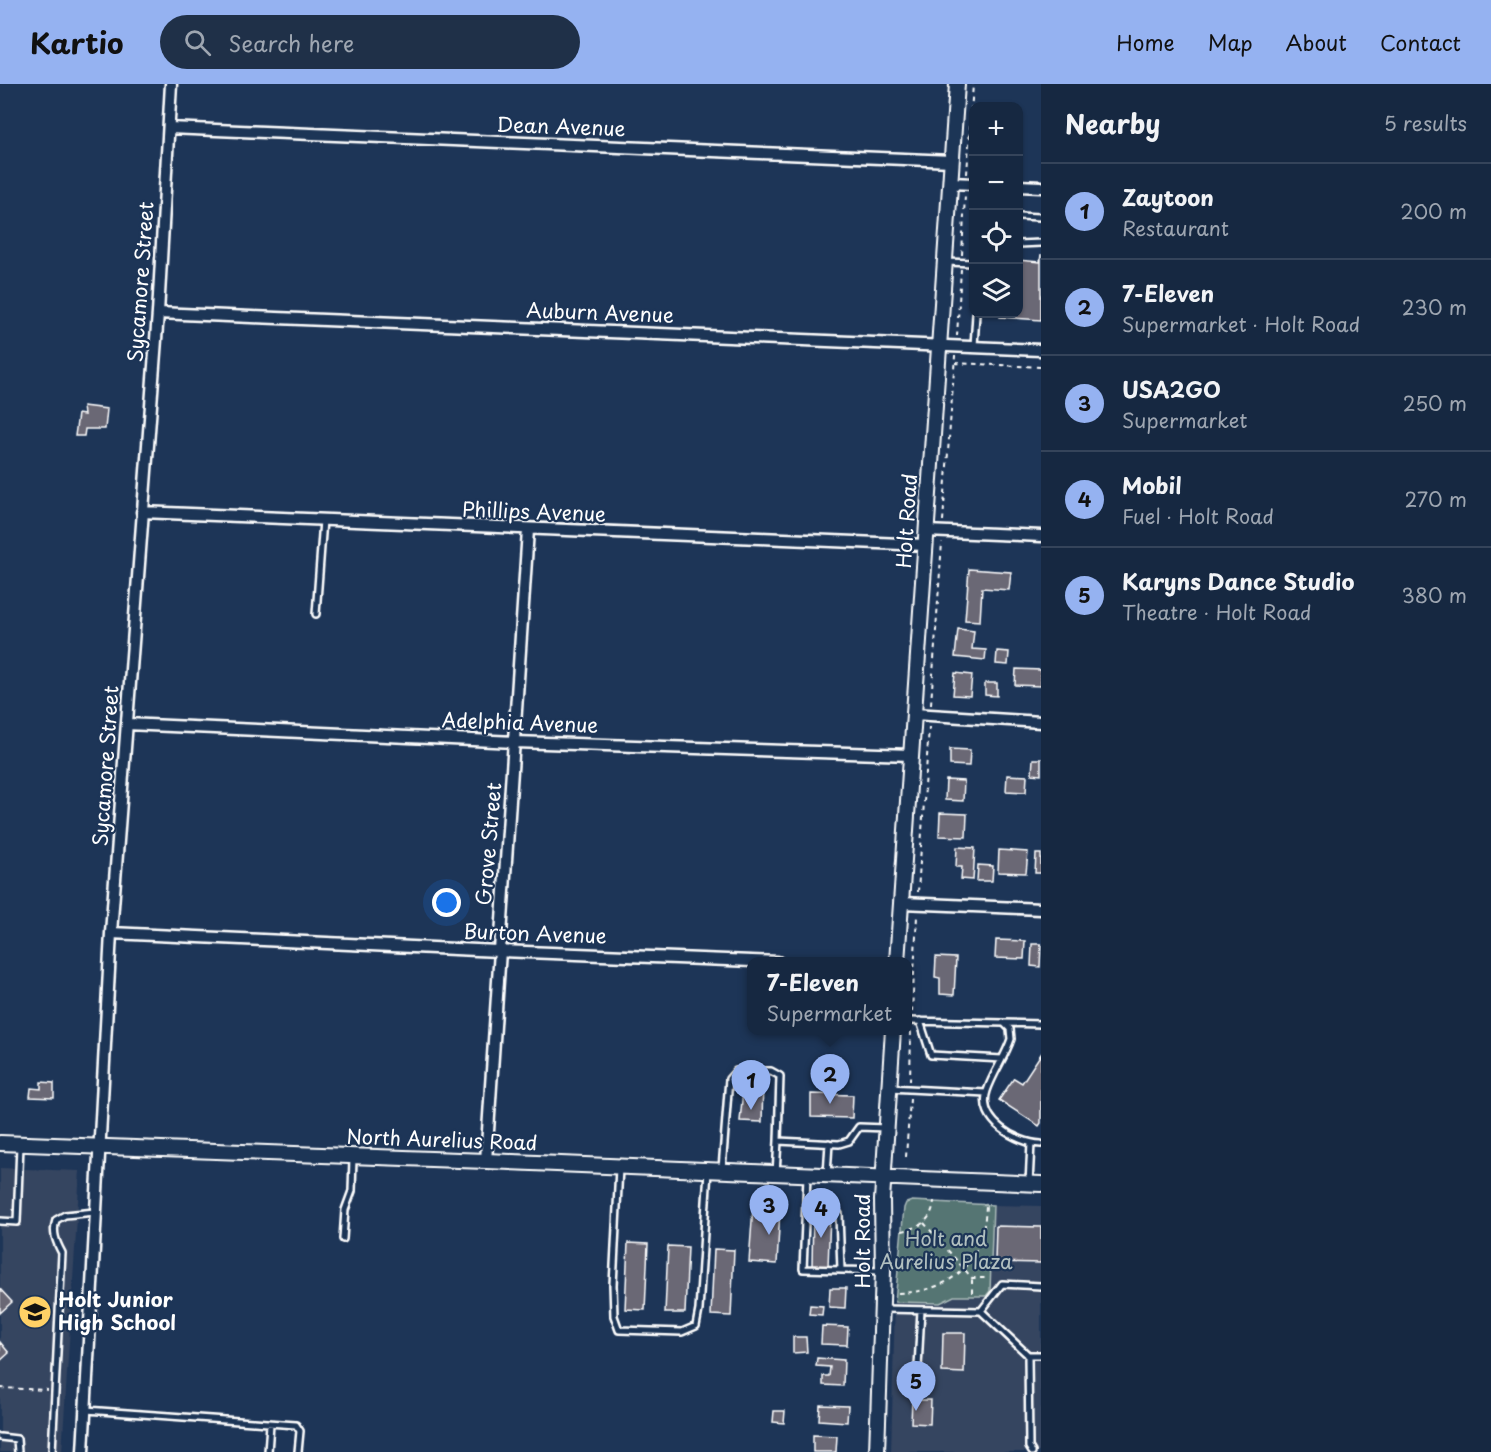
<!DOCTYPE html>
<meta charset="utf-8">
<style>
body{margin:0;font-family:"Playpen Sans",sans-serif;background:#1f3048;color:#f1f3f6}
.controls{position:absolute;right:18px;top:18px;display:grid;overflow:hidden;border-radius:12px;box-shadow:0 2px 4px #0004}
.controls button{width:54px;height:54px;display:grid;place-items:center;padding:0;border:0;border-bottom:2px solid #35445a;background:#162841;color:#f1f3f6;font:30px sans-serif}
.you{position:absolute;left:447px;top:819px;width:21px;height:21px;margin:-15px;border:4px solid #fff;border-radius:50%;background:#1a73e8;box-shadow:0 0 0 9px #1a73e833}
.badge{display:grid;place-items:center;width:39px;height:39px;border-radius:50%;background:#95b2f1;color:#111;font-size:20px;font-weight:700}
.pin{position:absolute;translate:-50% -50px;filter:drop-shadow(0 2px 3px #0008)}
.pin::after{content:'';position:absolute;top:32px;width:21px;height:18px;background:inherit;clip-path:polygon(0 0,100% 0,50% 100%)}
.popup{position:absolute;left:747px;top:873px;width:165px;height:78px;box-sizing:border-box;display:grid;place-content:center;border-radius:12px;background:#162841;filter:drop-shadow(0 2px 4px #0005);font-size:20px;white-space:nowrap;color:#9ea6b1}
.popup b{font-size:22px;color:#f1f3f6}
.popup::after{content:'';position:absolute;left:50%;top:100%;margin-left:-12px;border:12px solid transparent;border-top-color:#162841}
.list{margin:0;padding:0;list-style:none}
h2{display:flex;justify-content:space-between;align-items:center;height:78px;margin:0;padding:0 24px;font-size:26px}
h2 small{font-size:20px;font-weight:400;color:#9ea6b1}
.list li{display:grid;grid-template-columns:39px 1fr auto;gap:18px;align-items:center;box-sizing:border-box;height:96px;padding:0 24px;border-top:2px solid #35445a}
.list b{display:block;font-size:22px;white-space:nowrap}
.list p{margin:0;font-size:20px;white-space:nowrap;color:#9ea6b1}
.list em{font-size:20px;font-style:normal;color:#9ea6b1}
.icon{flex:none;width:33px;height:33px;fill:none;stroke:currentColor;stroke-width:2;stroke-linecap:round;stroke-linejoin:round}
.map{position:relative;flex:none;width:1041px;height:1368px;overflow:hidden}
header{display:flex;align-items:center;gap:36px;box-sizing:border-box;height:84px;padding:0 30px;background:#95b2f1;color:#111}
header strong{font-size:28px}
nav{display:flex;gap:33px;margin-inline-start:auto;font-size:21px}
.search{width:420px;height:54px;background:#1f3048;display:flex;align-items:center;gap:15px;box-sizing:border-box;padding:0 21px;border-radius:33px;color:#9ea6b1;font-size:22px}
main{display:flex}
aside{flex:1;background:#162841}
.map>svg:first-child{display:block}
</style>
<header>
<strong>Kartio</strong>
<div class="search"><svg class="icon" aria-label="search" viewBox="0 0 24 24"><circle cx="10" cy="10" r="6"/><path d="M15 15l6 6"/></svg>Search here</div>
<nav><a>Home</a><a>Map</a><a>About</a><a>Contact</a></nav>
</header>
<main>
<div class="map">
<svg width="1041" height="1368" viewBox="0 0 1041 1368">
<rect width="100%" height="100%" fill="#1d3557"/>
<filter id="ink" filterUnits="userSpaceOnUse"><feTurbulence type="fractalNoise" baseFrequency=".0167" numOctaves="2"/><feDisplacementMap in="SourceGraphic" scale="12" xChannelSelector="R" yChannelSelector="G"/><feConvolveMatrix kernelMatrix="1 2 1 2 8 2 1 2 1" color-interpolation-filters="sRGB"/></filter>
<g filter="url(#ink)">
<path fill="#344460" d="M0,1084l80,3 -18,281h-62z
M993,1121l48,1v246h-150l4,-150 45,1 14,-7h32l4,-5z"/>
<path fill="#557473" stroke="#aabab9" stroke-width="1.5" d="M912,1117l81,4 -3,86 -4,5h-32l-14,7 -45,-1 9,-94 2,-5z"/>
<path fill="#6b6775" stroke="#fff" stroke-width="1.5" d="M1041,170v66l-41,-3v-3h18v-54l22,2z
M83,322l24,3 -2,20h-20l-1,7h-9l3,-22 6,1z
M969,485l42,3 -2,18 -27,-2 -2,33 -15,-1z
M958,545l16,2 -2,18 14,1 -1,10 -30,-3z
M997,567l12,1 -1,13 -12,-1z
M1016,585l25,1v16l-26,-1z
M955,589l17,2 -2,21 -17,-1z
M985,599h12v13l-12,-1z
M950,665l20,1 -1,16 -19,-1z
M1033,675h8v16l-9,-1z
M1007,691l20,1 -1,16 -20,-1z
M946,696l18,1 -1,20 -18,-1z
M940,729l27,1 -1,23 -27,-1z
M957,763l18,1 -2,32 -12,-1 1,-12h-6z
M999,766l29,2 -2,21 -28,-1z
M1036,770h5v19h-6z
M978,781l15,1 -1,15h-15z
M996,856l29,1 -1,18 -29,-1z
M1032,860h9l-1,23 -9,-1z
M936,873l20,1 -2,37 -14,-1v-16l-5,-1z
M1041,970v69l-2,3 -40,-26 15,-22 8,5z
M744,996l19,1 -1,41 -22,-1z
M41,998l13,1v15l-24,-1 1,-9 10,1z
M811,1010l42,1 -1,23 -41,-1z
M753,1123l27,2 -3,55 -28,-2z
M813,1128l17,1 -2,54 -16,-1z
M996,1142l45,1v36l-46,-1z
M628,1159l20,1 -3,66 -20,-1z
M668,1162l20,1 -3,66h-20z
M714,1165l20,1 -3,66 -20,-1z
M830,1204h16l-1,20 -16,-1z
M0,1205l12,13 -12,11z
M810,1221l13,1 -1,9 -13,-1z
M822,1242l26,1 -1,18 -26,-1z
M943,1249h22l-1,40 -22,-1z
M793,1253h13l1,15 -14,1z
M0,1258l9,11 -9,8z
M817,1274l27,2 -1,26 -20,-1v-9h6l1,-9 -14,-1z
M912,1316h19l-1,24 -19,-1z
M820,1321l28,1 -1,16 -28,-2z
M774,1327h11l-1,12 -11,-1z
M813,1351l24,1 -1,16h-23z"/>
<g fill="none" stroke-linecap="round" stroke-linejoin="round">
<defs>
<path id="lane" d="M1018,132l23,1
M1018,160l23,-1
M945,178l29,1
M974,262l2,-32
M316,530l7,-94
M908,937l96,2 6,6 1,10c-6,18 -18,34 -24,52 -10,30 30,52 54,53
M920,937l11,34 71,4
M1004,939l37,1
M889,1004l97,5
M619,1084l-6,117 1,31 5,14 63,2 14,-6 3,-16 9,-139
M722,1085l7,-90 7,-8h35l9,5 -2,65
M776,1089l2,-32 61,3 10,-3 10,-14 27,1
M827,1091l2,-32
M807,1093l-4,92 79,2
M1029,1100l2,-41
M806,1121l28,3 5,6 2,56
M0,1137l17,1 3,-77
M343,1155l2,-29 7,-19 1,-33
M884,1225l97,2 47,44h13
M981,1227l21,-27 39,2
M1028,1271l1,92 3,5
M917,1303l4,-77
M86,1326l210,15 4,6 -2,21
M0,1353l17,2 1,13
M52,1368l10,-199c-6,-11 -10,-21 -6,-33l9,-5 30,-3
M268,1368l2,-28"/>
<path id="street" d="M169,44l783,33
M950,99l24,1
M1018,102l23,1
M158,229l883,37
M142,428l783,33
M926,447l115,5
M914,630l127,8
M127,640l388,18 396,13
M902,819l139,6
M111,849l387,18 280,11
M486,1077l42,-631
M83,1368l28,-519 47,-620 13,-229"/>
<path id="secondary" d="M897,878l60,-878
M0,1059l486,18 555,23
M877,1368l6,-181 -1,-71 11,-170"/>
</defs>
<use href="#lane" stroke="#fff" stroke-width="10"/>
<use href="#street" stroke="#fff" stroke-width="15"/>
<use href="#secondary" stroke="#fff" stroke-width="18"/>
<path stroke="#fff" stroke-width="2" stroke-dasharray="4.5 4.5" stroke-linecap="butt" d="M967,90l6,-90
M962,171l3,-60
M957,252l4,-67
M955,279l86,4
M943,437l12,-165
M931,620l11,-162
M918,808l11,-165
M912,928l5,-96
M910,997l1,-51
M906,1073l4,-58
M924,1139l48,55h17
M902,1147c17,-3 30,-10 32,-30
M898,1209c57,-1 87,-33 88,-90
M972,1209v-15
M0,1304l48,2"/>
<use href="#lane" stroke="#1d3557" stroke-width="5"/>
<use href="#street" stroke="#1d3557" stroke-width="10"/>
<use href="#secondary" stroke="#1d3557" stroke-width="14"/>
</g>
</g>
<defs>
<symbol id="school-disc" viewBox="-11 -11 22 22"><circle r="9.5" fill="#ffd166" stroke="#1d3557"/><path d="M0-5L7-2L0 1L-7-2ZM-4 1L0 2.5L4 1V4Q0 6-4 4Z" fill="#111"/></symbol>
</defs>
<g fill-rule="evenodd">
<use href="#school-disc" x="16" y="1209" width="38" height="38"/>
</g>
<g text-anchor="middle" stroke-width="4.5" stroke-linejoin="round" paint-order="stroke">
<g font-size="20" fill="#fff" stroke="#1d3557">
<text transform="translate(561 43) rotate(2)" y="7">Dean Avenue</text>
<text transform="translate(141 198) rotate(-86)" y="7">Sycamore Street</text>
<text transform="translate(600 229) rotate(2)" y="7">Auburn Avenue</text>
<text transform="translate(534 428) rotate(2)" y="7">Phillips Avenue</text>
<text transform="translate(907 437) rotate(-86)" y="7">Holt Road</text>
<text transform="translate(520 639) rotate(2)" y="7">Adelphia Avenue</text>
<text transform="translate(106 682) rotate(-86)" y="7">Sycamore Street</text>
<text transform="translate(489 760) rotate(-85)" y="7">Grove Street</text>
<text transform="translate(535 850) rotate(2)" y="7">Burton Avenue</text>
<text transform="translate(442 1056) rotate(2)" y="7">North Aurelius Road</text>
<text transform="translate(863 1157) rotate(-90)" y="7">Holt Road</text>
</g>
<g font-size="20" fill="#b2c0c0" stroke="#1d3557">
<text x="946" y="1162">Holt and<tspan x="946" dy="23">Aurelius Plaza</tspan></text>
</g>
<g font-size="20" font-weight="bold" fill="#fff" stroke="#1d3557" text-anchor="start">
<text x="58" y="1223">Holt Junior<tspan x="58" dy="23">High School</tspan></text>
</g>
</g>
</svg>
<div class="controls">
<button>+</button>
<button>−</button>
<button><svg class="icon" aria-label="locate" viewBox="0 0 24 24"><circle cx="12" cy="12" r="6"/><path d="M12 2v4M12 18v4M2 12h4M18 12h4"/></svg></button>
<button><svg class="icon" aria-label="layers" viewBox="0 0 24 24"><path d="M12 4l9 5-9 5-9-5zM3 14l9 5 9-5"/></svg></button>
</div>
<div class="you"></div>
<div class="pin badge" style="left:751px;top:1026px">1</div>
<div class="pin badge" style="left:830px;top:1020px">2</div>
<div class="popup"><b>7-Eleven</b>Supermarket</div>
<div class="pin badge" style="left:769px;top:1151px">3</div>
<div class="pin badge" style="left:821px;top:1154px">4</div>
<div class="pin badge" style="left:916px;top:1327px">5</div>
</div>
<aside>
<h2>Nearby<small>5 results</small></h2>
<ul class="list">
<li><span class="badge">1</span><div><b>Zaytoon</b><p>Restaurant</p></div><em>200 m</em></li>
<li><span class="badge">2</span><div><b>7-Eleven</b><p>Supermarket · Holt Road</p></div><em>230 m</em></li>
<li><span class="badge">3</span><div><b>USA2GO</b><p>Supermarket</p></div><em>250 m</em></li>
<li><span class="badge">4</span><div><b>Mobil</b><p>Fuel · Holt Road</p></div><em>270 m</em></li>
<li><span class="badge">5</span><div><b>Karyns Dance Studio</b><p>Theatre · Holt Road</p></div><em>380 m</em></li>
</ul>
</aside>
</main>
